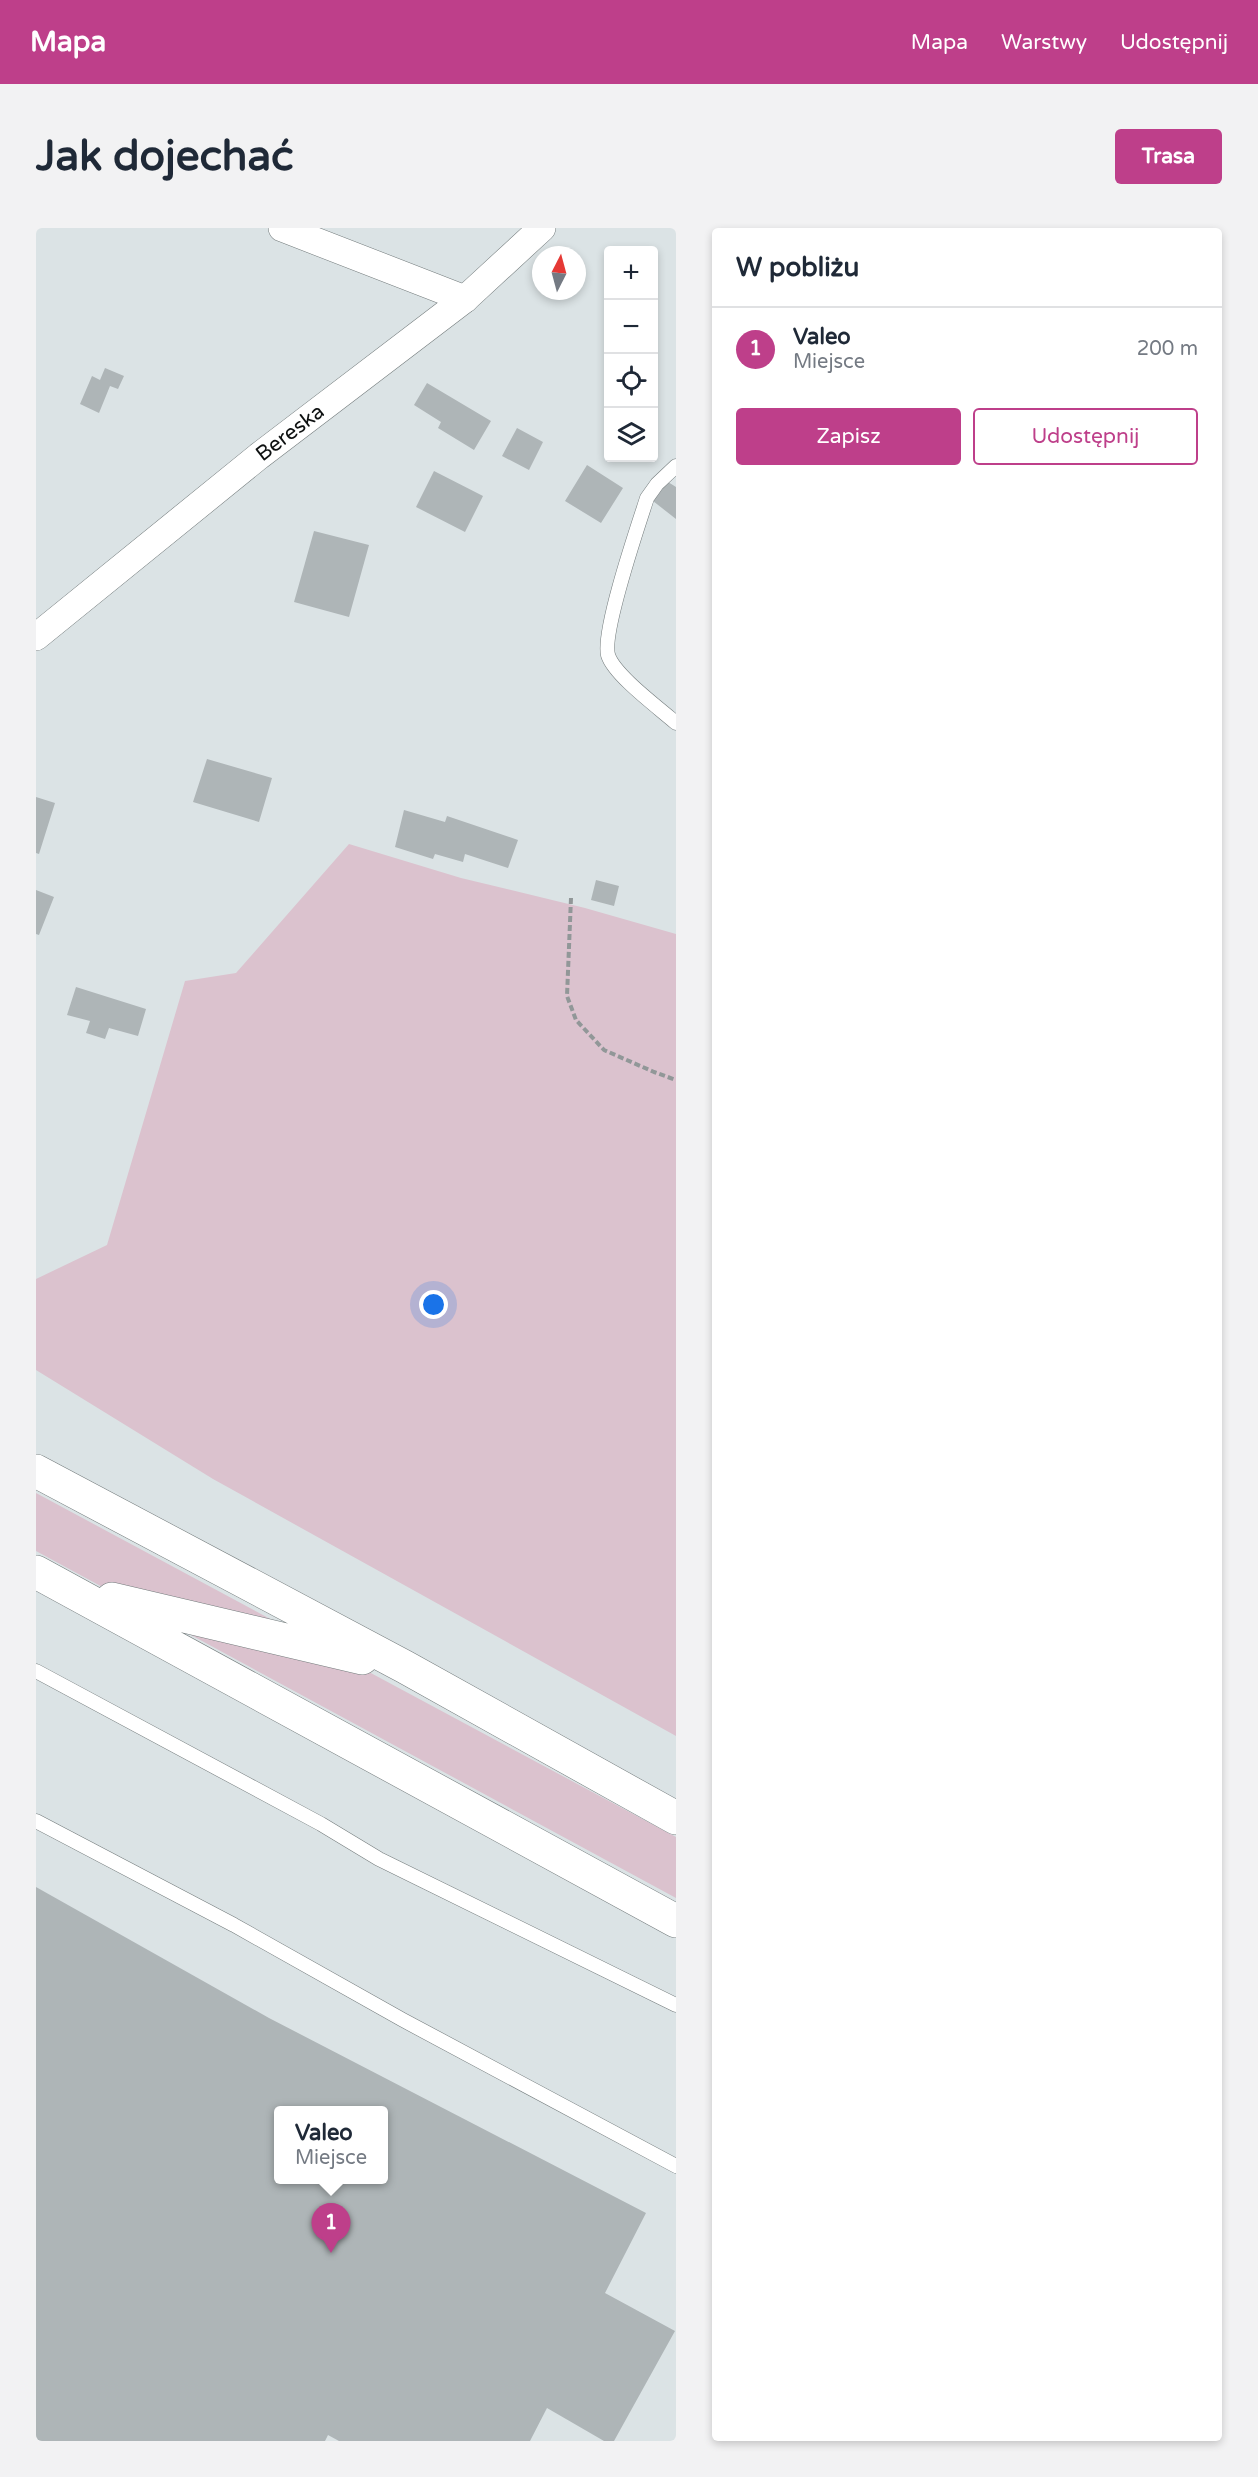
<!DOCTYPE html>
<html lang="pl">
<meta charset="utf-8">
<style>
body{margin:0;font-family:"Varela Round",sans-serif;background:#f2f2f3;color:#1f2937}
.controls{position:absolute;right:18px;top:18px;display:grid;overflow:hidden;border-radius:6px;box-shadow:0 3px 9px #0003}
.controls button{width:54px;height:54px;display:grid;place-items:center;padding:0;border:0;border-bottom:2px solid #e0e1e3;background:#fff;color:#1f2937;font:30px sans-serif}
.compass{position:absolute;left:496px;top:18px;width:54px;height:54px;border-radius:50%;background:#fff;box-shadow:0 3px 9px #0003;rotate:6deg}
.you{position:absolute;left:398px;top:1077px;width:21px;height:21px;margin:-15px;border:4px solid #fff;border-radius:50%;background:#1a73e8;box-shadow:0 0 0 9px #1a73e833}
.badge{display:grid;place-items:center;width:39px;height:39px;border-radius:50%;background:#be3f8a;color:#fff;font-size:20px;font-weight:700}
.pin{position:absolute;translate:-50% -50px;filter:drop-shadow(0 2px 3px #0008)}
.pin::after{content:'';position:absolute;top:32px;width:21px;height:18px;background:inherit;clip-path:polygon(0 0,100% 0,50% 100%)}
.popup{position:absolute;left:238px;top:1878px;width:114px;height:78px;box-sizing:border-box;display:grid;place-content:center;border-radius:6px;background:#fff;filter:drop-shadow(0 2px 4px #0005);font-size:20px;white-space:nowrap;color:#747a83}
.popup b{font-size:22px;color:#1f2937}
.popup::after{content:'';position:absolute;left:50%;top:100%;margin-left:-12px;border:12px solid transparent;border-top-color:#fff}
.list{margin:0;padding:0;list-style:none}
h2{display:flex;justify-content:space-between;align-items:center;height:78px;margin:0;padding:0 24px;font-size:26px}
h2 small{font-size:20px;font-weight:400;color:#747a83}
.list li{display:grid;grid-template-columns:39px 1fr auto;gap:18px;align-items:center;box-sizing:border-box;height:84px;padding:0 24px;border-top:2px solid #e0e1e3}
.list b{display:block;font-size:22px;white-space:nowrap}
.list p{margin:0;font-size:20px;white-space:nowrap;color:#747a83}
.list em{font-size:20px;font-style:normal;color:#747a83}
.actions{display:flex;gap:12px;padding:18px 24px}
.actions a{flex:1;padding:14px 0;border:2px solid #be3f8a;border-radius:6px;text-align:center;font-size:21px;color:#be3f8a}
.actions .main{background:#be3f8a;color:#fff}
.icon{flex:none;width:33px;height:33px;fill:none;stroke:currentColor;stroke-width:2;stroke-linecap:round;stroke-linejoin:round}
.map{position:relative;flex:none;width:640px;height:2213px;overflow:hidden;border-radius:6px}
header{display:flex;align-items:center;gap:36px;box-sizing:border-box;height:84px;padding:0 30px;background:#be3f8a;color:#fff}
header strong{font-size:28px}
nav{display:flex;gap:33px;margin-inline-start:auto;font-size:21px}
.intro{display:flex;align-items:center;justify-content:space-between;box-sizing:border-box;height:144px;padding:0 36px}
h1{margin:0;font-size:42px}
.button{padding:15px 27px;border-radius:6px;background:#be3f8a;color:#fff;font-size:21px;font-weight:700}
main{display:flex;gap:36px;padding:0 36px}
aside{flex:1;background:#fff;border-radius:6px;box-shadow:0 3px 9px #0003}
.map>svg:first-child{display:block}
</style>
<header>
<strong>Mapa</strong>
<nav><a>Mapa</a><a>Warstwy</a><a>Udostępnij</a></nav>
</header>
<div class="intro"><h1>Jak dojechać</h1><a class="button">Trasa</a></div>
<main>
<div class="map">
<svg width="640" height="2213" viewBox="0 0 640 2213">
<rect width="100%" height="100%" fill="#dbe3e5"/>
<path fill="#dbc2ce" d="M313,616l112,34 124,30 91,26v802l-463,-257 -177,-109v-91l71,-34 78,-264 51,-8z
M0,1265l640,344v61l-640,-347z"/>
<path fill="#aeb5b7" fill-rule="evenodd" d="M69,140l19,8 -6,13 -8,-3 -11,27 -19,-9 12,-28 8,4z
M391,155l64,38 -17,29 -36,-22 3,-6 -27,-17z
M481,200l26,14 -14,28 -27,-14z
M551,237l36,23 -22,35 -36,-22z
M398,243l49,25 -18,36 -49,-25z
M632,254l8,5v32l-23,-18z
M278,303l55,14 -20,72 -55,-15z
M171,531l65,19 -13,44 -66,-20z
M0,569l19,6 -16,51 -3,-1z
M368,582l41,12 2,-6 71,24 -10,28 -43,-14 -2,8 -28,-8 -2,5 -38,-12z
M560,652l23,6 -5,20 -23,-6z
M0,662l18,7 -15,38 -3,-1z
M40,759l70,22 -8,27 -29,-8 -4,11 -19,-6 4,-12 -23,-6z
M0,1659l233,131 377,195 -41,80 70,38 -61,110h-10l-57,-33 -17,33h-191l-11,-6 -3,6h-289zM242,1882h106v70h-106z"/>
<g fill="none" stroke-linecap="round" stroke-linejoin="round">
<defs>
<path id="service" d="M640,238l-19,18 -10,14c-9,28 -45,133 -39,157 6,20 51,53 68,68
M0,1443l285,153 58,35 297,146
M0,1593l198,104 169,95 273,146"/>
<g id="minor">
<path d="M246,0l183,71"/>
<path id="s1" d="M0,409l223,-181 206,-157 77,-71"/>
</g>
<path id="motorway" d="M0,1243l369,196 271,151
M0,1344l640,349
M76,1371l250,59"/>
</defs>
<use href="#service" stroke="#737b7c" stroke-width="15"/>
<use href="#minor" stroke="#737b7c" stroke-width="28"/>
<use href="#motorway" stroke="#737b7c" stroke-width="34"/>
<path stroke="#919798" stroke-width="4" stroke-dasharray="6 3" stroke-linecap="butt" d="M535,670l-4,98 9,24 28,30 50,22 22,8"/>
<use href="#service" stroke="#fff" stroke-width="14"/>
<use href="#minor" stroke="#fff" stroke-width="27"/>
<use href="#motorway" stroke="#fff" stroke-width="33"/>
</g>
<g text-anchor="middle" stroke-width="6" stroke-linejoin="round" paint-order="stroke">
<g font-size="21" fill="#0e1111" stroke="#fff">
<text dy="7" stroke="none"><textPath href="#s1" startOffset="326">Bereska</textPath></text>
</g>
</g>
</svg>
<div class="controls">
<button>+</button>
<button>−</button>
<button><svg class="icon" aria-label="locate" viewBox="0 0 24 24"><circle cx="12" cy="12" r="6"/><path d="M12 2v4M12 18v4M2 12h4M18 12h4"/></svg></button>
<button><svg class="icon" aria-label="layers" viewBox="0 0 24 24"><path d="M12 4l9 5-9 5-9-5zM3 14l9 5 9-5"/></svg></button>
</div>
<svg class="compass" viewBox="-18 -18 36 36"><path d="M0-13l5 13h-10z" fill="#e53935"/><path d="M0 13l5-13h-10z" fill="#747a83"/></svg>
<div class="you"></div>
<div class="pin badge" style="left:295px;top:2025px">1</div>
<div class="popup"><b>Valeo</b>Miejsce</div>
</div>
<aside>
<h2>W pobliżu<small></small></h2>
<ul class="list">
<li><span class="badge">1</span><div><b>Valeo</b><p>Miejsce</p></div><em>200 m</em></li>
</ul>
<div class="actions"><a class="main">Zapisz</a><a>Udostępnij</a></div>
</aside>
</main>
